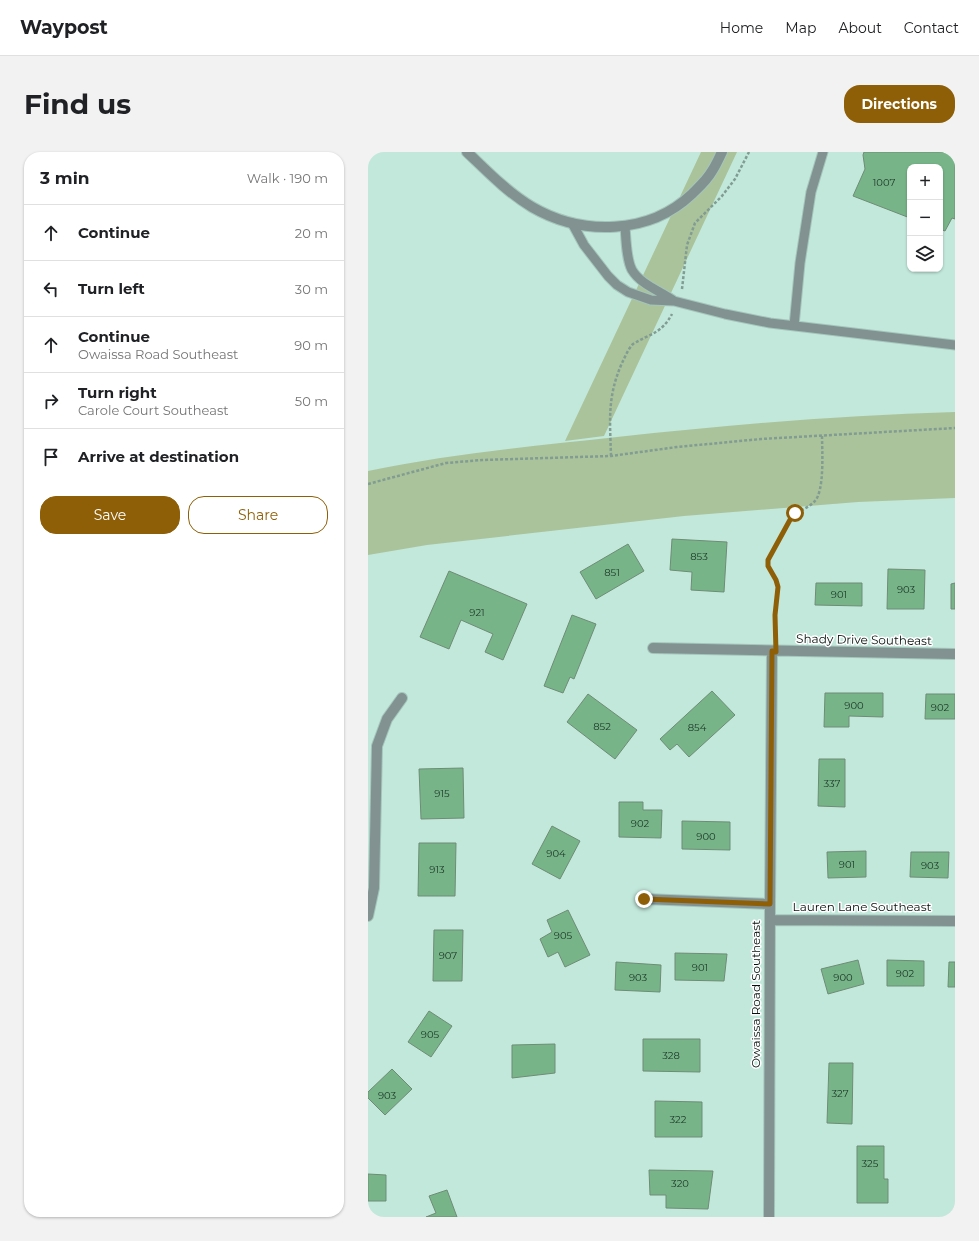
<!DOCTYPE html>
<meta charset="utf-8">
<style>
body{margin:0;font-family:Montserrat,sans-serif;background:#f2f2f2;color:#202124}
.controls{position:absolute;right:12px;top:12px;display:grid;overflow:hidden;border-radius:8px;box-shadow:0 1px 3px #0004}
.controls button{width:36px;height:36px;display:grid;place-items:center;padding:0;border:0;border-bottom:1px solid #e0e0e0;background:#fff;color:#202124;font:20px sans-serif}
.stop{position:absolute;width:12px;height:12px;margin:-9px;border:3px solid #8e5f07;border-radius:50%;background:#fff}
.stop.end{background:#8e5f07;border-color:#fff;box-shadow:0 1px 4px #0008}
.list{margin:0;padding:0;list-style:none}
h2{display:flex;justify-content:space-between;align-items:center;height:52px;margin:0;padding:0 16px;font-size:17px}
h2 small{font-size:13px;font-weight:400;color:#757577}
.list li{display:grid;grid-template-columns:26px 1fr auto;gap:12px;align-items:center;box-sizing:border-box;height:56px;padding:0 16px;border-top:1px solid #e0e0e0}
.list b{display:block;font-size:15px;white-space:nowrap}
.list p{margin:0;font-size:13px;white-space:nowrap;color:#757577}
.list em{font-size:13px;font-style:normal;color:#757577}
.actions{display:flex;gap:8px;padding:12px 16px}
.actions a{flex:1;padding:9px 0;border:1px solid #8e5f07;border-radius:16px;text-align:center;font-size:14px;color:#8e5f07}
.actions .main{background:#8e5f07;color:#fff}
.icon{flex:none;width:22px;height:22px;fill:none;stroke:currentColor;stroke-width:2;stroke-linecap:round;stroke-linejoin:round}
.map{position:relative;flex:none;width:587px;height:1065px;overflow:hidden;border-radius:16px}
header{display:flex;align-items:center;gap:24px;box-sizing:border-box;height:56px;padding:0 20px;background:#fff;border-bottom:1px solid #e0e0e0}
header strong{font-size:19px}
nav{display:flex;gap:22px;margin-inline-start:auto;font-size:14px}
.intro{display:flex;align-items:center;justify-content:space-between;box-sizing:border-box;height:96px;padding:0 24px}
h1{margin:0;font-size:28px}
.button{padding:10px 18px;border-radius:16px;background:#8e5f07;color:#fff;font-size:14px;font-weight:700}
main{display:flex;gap:24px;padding:0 24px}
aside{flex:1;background:#fff;border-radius:16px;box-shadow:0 1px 3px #0004}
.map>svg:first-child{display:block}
</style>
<header>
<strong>Waypost</strong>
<nav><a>Home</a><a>Map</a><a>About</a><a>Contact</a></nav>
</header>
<div class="intro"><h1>Find us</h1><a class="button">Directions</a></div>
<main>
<aside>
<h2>3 min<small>Walk · 190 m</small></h2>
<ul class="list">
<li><svg class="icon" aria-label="ahead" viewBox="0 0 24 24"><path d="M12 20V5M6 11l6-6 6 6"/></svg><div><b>Continue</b></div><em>20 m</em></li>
<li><svg class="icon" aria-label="left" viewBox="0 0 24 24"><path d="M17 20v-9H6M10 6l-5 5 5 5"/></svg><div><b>Turn left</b></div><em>30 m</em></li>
<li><svg class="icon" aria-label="ahead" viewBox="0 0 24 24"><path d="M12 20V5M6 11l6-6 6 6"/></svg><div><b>Continue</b><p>Owaissa Road Southeast</p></div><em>90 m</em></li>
<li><svg class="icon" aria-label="right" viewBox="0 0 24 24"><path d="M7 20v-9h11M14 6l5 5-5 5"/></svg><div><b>Turn right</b><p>Carole Court Southeast</p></div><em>50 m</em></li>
<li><svg class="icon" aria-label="arrive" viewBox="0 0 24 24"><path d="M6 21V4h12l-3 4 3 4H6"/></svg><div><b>Arrive at destination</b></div></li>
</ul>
<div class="actions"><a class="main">Save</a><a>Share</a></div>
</aside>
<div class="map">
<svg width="587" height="1065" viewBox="0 0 587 1065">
<rect width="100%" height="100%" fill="#c2e8db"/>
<path fill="#aac39b" d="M333,0h36l-133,284 -39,5z
M587,260v86l-97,4 -174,14 -257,29 -59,10v-84c82,-17 166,-25 249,-34 112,-12 225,-22 338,-25z"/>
<path fill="#77b589" stroke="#6f8b76" d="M496,0h91v67l-3,-1 -7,13 -5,-2v-62h-30v51l-57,-22 12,-27 -2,-14z
M304,387l55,3 -3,50 -33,-2 1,-18 -22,-2z
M260,392l16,27 -48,28 -16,-27z
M520,417l37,1 -1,39h-37z
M81,419l78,33 -24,56 -18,-8 8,-18 -32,-14 -12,29 -29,-12z
M448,431h46v23l-47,-1z
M587,431v26h-4v-25z
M204,463l24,9 -22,55 -4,-2 -7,16 -19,-7z
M344,539l23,24 -46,42 -12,-13 -7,6 -10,-11z
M457,541h58v24l-34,-1v11h-25z
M220,542l49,36 -22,29 -48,-37z
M558,542h29v25h-30z
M451,607h26v48l-27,-1z
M95,616l1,50 -43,1 -2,-50z
M251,650h24v8h19l-1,28 -42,-1z
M314,669l48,1v28l-48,-1z
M184,674l28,15 -20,38 -28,-15z
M51,691h37l-1,53h-37z
M498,699v26l-38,1 -1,-26z
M543,700h38l-1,26 -38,-1z
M200,758l22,45 -25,12 -7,-15 -10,5 -8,-18 12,-7 -5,-12z
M66,778h29l-1,51h-29z
M307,801l52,1 -3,27 -49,-1z
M490,808l6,24 -36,10 -7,-25z
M519,808l37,1v25h-37z
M248,810l45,3 -1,27 -45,-2z
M581,810h6v25h-7z
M61,859l23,15 -21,31 -23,-15z
M275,887h57v33l-57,-1z
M187,892v29l-43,5v-33z
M461,911h24l-1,61 -25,-1z
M24,917l20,20 -27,26 -17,-17v-6z
M287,949l47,1v35h-47z
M489,994h27v33h4v24h-31z
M281,1018l64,1 -5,38 -42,-1v-13h-16z
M0,1022l18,1v26h-18z
M79,1038l10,27h-31l10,-4 -7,-17z"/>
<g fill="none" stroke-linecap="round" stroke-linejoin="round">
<defs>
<path id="service" d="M204,71l12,22 24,31 9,9 11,7 23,8 23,1 51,13 45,9 185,22
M257,74c1,12 1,33 7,44 9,15 29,21 42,31
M426,174l6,-63 11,-71 12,-40"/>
<path id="minor" d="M285,496l302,6
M276,747l126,5
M0,764l6,-28 3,-142 10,-27 15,-21
M402,768l185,1
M401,1065l1,-313 2,-253"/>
<path id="tertiary" d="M99,0c20,19 40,40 65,55 50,29 117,28 160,-13 7,-7 15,-14 20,-23 4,-6 7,-13 10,-19"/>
</defs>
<use href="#service" stroke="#a4c5ba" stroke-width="11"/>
<use href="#minor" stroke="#a4c5ba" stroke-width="12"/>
<use href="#tertiary" stroke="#a4c5ba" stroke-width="12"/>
<path stroke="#809c93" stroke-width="2.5" stroke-dasharray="3 2" stroke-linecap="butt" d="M314,137l5,-44 8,-22 27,-27 13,-17 14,-27
M243,304c-1,-36 -4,-59 11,-93 3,-6 6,-14 11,-19 18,-11 28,-10 39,-30
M0,332l78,-21 36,-3 129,-4 66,-9 84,-8 194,-11
M408,485l-1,-22 3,-28 -2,-7 -8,-14v-6l23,-42c6,-7 16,-9 23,-16 11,-10 8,-52 8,-67"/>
<use href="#service" stroke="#819291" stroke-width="9"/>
<use href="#minor" stroke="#819291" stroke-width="10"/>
<use href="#tertiary" stroke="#819291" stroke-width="10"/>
</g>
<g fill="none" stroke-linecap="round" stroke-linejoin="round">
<path stroke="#8e5f07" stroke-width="5" d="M276,747l126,5 2,-253 4,1 -1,-37 3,-28 -2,-7 -8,-14v-6l23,-42 4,-5"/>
</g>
<g text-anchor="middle" stroke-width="3" stroke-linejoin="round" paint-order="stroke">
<g font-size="10" fill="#21392b">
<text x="516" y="34">1007</text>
<text x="331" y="408">853</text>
<text x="244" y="424">851</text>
<text x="538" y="441">903</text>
<text x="471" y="446">901</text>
<text x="109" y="464">921</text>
<text x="486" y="557">900</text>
<text x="572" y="559">902</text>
<text x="234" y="578">852</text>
<text x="329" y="579">854</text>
<text x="464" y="635">337</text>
<text x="74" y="645">915</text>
<text x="272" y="675">902</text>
<text x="338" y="688">900</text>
<text x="188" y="705">904</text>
<text x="479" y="716">901</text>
<text x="562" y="717">903</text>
<text x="69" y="721">913</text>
<text x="195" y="787">905</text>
<text x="80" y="807">907</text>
<text x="332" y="819">901</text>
<text x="537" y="825">902</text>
<text x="270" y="829">903</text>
<text x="475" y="829">900</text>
<text x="62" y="886">905</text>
<text x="303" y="907">328</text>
<text x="472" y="945">327</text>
<text x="19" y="947">903</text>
<text x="310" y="971">322</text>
<text x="502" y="1015">325</text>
<text x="312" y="1035">320</text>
</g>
<g font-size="12" fill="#04100c" stroke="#fff">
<text transform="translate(496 488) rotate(1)" y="4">Shady Drive Southeast</text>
<text x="494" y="759">Lauren Lane Southeast</text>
<text transform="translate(388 842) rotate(-90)" y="4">Owaissa Road Southeast</text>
</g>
</g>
</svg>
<div class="controls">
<button>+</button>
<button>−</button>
<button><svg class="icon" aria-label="layers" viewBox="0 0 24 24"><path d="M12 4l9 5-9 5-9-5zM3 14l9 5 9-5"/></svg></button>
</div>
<div class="stop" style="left:427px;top:361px"></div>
<div class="stop end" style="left:276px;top:747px"></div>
</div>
</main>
